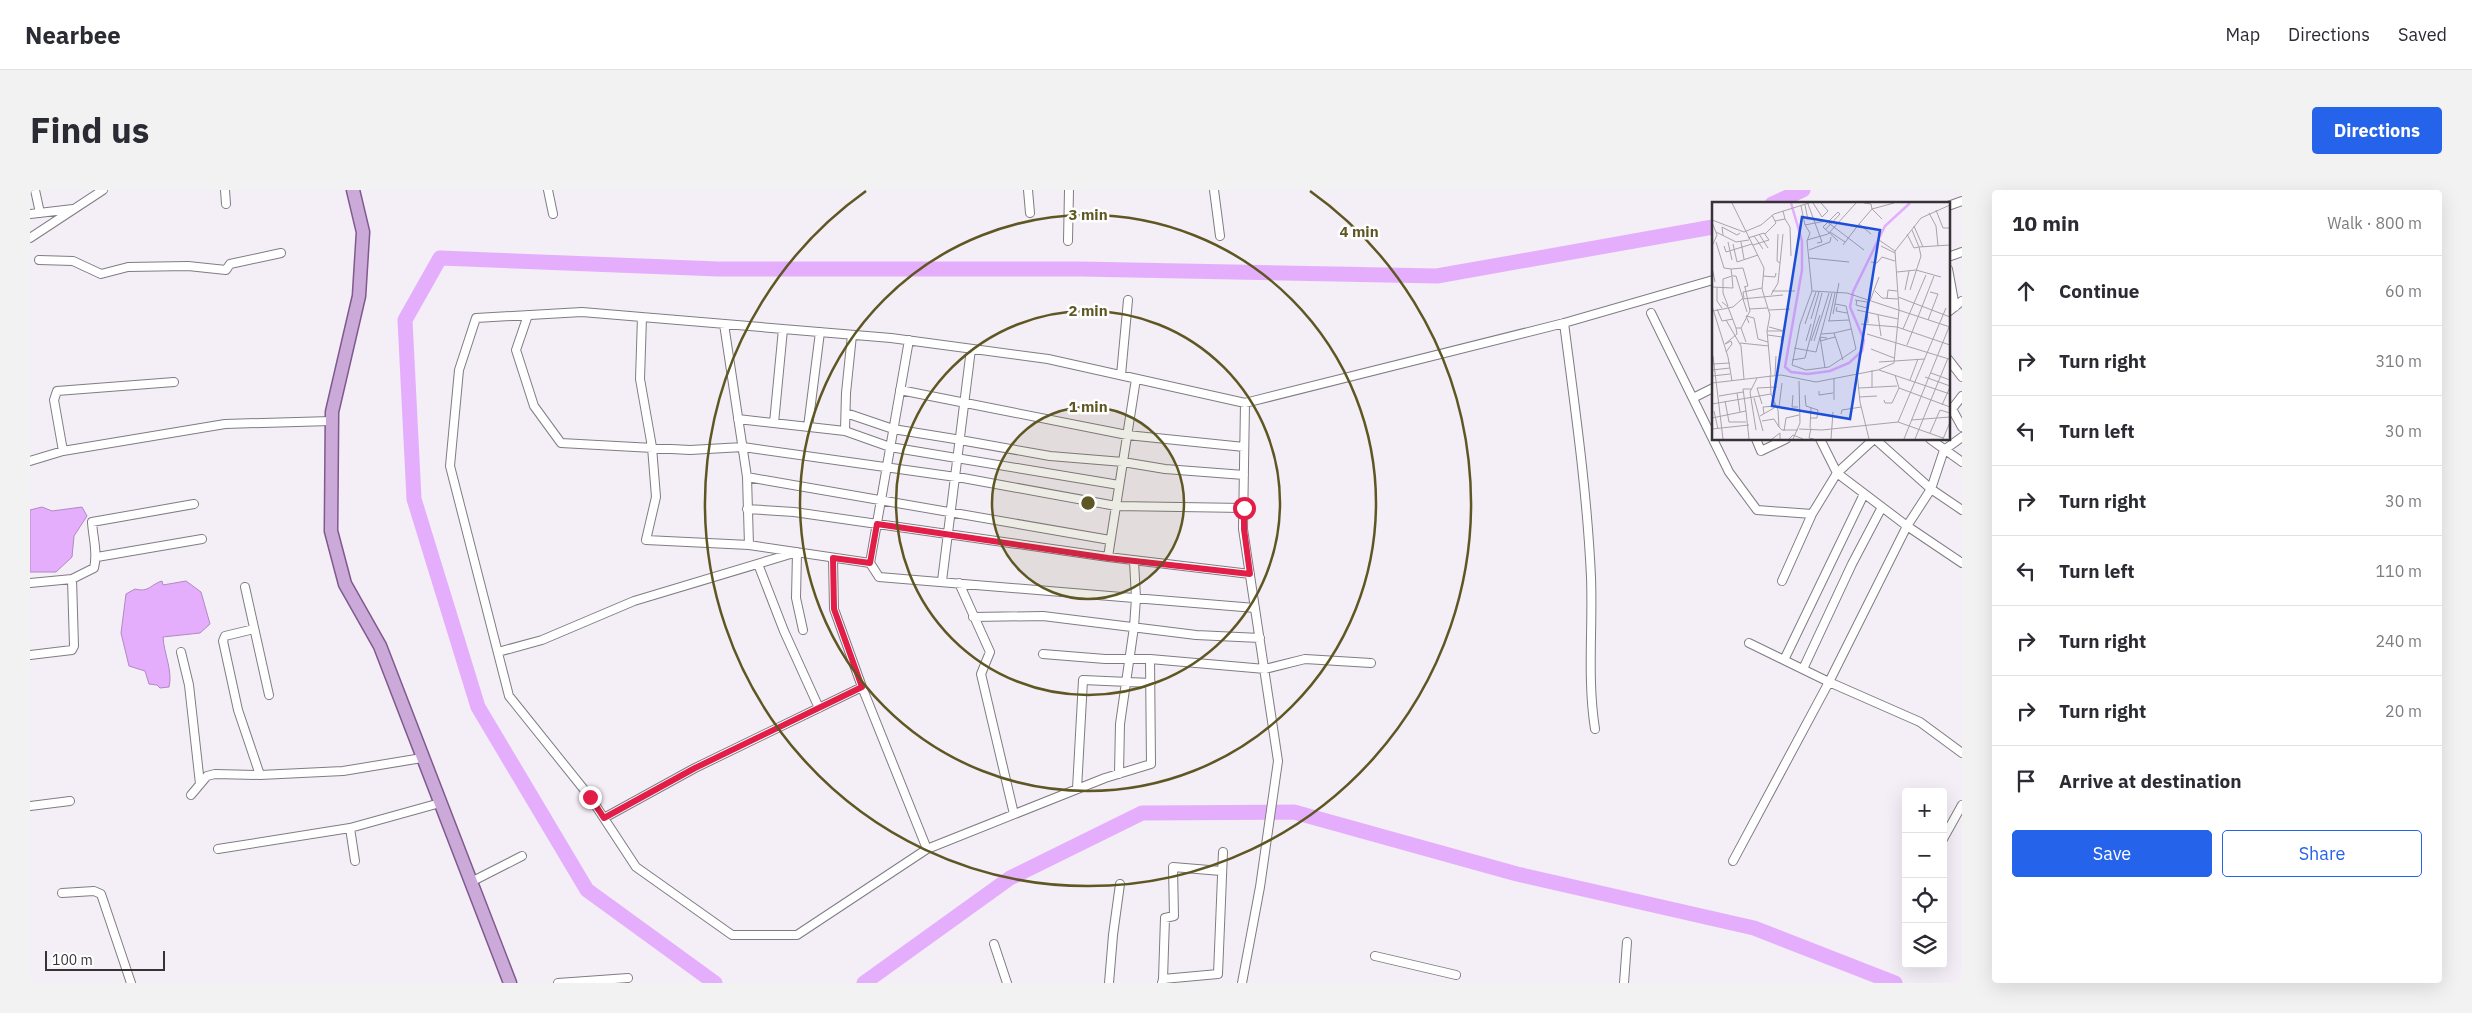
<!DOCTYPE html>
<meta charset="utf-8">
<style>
body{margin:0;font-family:"IBM Plex Sans",sans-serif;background:#f2f2f3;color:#2b2b33}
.controls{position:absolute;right:15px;bottom:15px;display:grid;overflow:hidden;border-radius:5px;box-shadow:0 5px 20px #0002}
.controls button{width:45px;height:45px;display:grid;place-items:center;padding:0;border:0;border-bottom:1px solid #e1e1e2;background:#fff;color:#2b2b33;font:25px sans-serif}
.scale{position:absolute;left:15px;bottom:12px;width:120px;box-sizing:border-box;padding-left:5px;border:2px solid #353335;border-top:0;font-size:14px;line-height:18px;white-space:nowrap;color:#353335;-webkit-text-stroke:4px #fffeff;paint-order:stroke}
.stop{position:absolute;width:15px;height:15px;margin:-11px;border:4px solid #e11d48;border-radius:50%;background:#fff}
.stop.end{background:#e11d48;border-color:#fff;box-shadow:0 1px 5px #0008}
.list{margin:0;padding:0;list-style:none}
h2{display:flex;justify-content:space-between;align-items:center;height:65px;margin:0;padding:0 20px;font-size:21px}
h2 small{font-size:16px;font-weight:400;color:#7c7c81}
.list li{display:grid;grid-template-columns:32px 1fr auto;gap:15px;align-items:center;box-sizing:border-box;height:70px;padding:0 20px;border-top:1px solid #e1e1e2}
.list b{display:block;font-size:19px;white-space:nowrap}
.list em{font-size:16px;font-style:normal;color:#7c7c81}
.actions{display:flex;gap:10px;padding:15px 20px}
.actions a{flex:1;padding:11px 0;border:1px solid #2563eb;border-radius:5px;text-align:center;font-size:18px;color:#2563eb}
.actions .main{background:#2563eb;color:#fff}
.icon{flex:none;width:28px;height:28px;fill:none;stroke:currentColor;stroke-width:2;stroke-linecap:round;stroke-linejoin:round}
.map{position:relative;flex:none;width:1932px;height:793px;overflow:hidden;border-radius:5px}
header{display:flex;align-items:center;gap:30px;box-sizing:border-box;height:70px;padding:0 25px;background:#fff;border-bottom:1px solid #e1e1e2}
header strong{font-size:24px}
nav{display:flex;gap:28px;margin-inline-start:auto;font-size:18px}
.intro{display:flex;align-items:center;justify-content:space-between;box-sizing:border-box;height:120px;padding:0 30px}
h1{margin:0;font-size:35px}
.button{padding:12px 22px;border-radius:5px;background:#2563eb;color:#fff;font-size:18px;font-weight:700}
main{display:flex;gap:30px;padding:0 30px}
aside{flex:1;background:#fff;border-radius:5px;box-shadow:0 5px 20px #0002}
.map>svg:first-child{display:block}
</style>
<header>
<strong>Nearbee</strong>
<nav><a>Map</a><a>Directions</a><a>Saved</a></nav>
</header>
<div class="intro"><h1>Find us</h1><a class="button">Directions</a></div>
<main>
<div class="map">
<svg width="1932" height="793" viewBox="0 0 1932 793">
<rect width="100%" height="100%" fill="#f4eef6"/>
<path fill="#e5aefc" stroke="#b089c0" d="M12,317l10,4 30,-4 5,9 -13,20 -2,21 -16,15h-26v-62z
M132,391l1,4 23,-4 15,11 9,32 -10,9 -37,4c1,17 10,34 6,50l-9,1 -3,-3 -8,-1 -4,-13 -16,-5 -8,-33 5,-39 9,-5c14,4 16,-5 27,-8z"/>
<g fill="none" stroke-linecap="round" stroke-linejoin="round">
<path stroke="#e5aefc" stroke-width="15" d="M1742,14l31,-14
M685,793l-128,-93 -109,-183 -64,-208 -9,-179 35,-62 278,11h362l357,7 276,-49
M834,793l146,-105 132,-65 152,-1 223,62 237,54 141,55"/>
<defs>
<path id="street" d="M5,0l5,23
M195,0l1,14
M518,0l5,24
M998,0l2,23
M1184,0l6,46
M1918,16l14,-5
M0,24l43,-5
M0,48l73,-48
M1038,51l1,-51
M1918,67l14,-5
M9,70l34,1 28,13 27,-7 60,-1 38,4 4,-6 51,-11
M1918,79l7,38
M1918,122l14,-11
M1621,123l78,159 28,38 55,4
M498,125l-12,35 18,56 27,37 129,7 53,-3 220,31 153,28 128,2
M612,127l-2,62 12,68 4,50 -10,43 103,5 121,18
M1534,133c11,85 23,168 27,254 2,51 -4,101 4,152
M694,134l23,153 2,68
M879,150l-39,223 9,14 376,31
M1918,169l14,18
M1091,185l7,-75
M870,200l227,45 117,12
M1932,206l-10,13 10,18
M1663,208l20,-10
M816,223l47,16 62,10
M708,229l107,12 45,16 229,38
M744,233l9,-94
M778,237l12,-95
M815,241l1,-38 6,-58
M1726,249l5,12 25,-12
M1790,249l17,34 70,53 55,37
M1845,249l56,50 31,21
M1900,249l32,23
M930,250l90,16 73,6 42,7 79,6
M33,261l-9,-51 3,-9 117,-9
M0,271l33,-10 162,-27 106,-3
M717,287l363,63
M717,319l47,3 314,45 142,17
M67,367l105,-18
M1078,367l28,-178
M728,374l26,67 35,77
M912,391l29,-232
M1752,391l30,-67 25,-41 37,-34
M0,393l42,-4 22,-11c4,-15 -1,-30 -2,-46l102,-18
M929,393l31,69 -9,22 33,140
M215,397l24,108
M943,427l70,-1 153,19 64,3
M224,439l-29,7 -2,5 15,69 22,65
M1719,453l80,39 91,40 42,31
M151,462l8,33 11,99
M468,462l44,-12 92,-39 163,-49 -1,46 7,32
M1013,464l62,5h45l115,10 40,-10 66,4
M0,465l42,-5 2,-4 -2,-67
M1120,469l1,105 -46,14 -178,71 -130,86h-65l-96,-68 -46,-70 -81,-101 -59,-230 9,-96 17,-52 106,-6 309,26 157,21 197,44 319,-80 149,-43
M1754,470l80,-166
M1773,479l49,-105 30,-57
M832,497l65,162
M1089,584l1,-50 14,-97 2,-29 -2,-37
M1047,599l6,-109 68,3
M161,605l16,-19 8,-2 45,1 83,-4 79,-13
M0,616l40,-5
M574,628l91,-50 167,-81 -28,-78 -1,-51
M1913,649l19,-34
M188,659l132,-21
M325,671l-5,-33 90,-25
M1703,671l96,-179 78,-156 24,-37 13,-39 18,-13
M441,692l51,-26
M32,703l32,-2 7,3 30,89
M964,754l13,39
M1345,766l81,19
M1133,789l2,-61 9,-2 -1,-49 48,4
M528,793l70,-5
M1079,793l4,-48 7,-51
M1132,793l1,-4 55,-5 5,-122
M1212,793l18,-96 18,-126 -35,-232 2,-126
M1594,793l3,-41"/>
<path id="primary" d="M323,0l10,42 -4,64 -27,116 -1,119 14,53 35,62 130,337"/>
</defs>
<use href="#street" stroke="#817c83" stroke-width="10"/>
<use href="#primary" stroke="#805a8e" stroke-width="15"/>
<use href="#street" stroke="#fff" stroke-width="8"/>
<use href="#primary" stroke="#cba9d8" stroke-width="12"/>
</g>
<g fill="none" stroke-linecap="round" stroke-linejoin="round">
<path stroke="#e11d48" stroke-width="6" d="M560,607l14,21 91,-50 167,-81 -28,-78 -1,-51 37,5 7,-39 231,34 142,16 -6,-45v-21"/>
</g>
<circle cx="1058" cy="313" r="96" fill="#5f5723" fill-opacity=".12"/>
<g fill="none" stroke="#5f5723" stroke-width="2.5">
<circle cx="1058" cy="313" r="96"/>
<circle cx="1058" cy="313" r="192"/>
<circle cx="1058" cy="313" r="288"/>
<path d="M1280 1A383 383 0 1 1 836 1"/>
</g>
<g transform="translate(1682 12)">
<rect width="238" height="238" fill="#f4eef6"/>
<path fill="none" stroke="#e5aefc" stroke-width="2.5" d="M79,1l11,38v29l-17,97 6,5 17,2 22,-3 19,-8 13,-12 2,-11 -14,-33 3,-15 32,-66 25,-23"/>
<path fill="none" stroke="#a8a3a9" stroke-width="1" d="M20,1l32,65 -2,21 8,26 -3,16 4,44M101,1l9,14 6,-6 -7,-8M152,1l7,1 1,5 -13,15 12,10M96,2l7,19 11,-2 38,29M93,3l3,15M89,4l4,19 5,8 -3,8 5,50 -12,33 -8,41 14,5 23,-3 27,-18 -10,-43 -11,-2M224,8l7,18h6M217,11l7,13 2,20M73,17l5,8 1,29M170,17l-10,-10 22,-6M0,18l32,12 17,-7 13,-11 35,-11M63,19l10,-2 -2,-8M0,20l5,13 -5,11M93,23l10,-2 7,19 -5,1M238,23v18M202,24l9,21M113,28l15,-16M200,28l7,17 31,-2M4,30l20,10 13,-2M118,30l15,10M47,32l9,14M53,32l11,-11 -4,-8M66,32l-1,27 3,2M195,32l7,14 5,-1 2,9 -11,34M11,33l-1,-8 15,8 3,-2M42,34l9,13M36,36l16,-5 5,7 -16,5M95,38l21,-6 28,-31M167,38l16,11M126,39l-15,-14 15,-15 2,2M4,40l8,26 7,1 1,7h4l11,36M16,40l4,18M29,40l3,17M21,42l4,18 21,-7M131,43l16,-21M12,44l2,6 26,-8M169,44l14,7M97,48l21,-8 1,-5M97,56l40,4M159,60l6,1 5,-6 13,4M0,65l3,15M19,67l12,-1 5,18 -4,1M185,70l19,-2 25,7M51,74l12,1 1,-4M0,85l21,1 -1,-11M5,85v14l5,7M193,88l4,-19M60,89h23M100,89l35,2 103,34M163,89l7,7 16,1M59,93l7,-12 5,-49M186,95l52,20M32,96l-1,-6 19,-4M175,97l1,-9 9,1M143,98l12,2 1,21M145,98l-1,5 11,3M158,99l9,-24M10,100l6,5 8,21h5l5,14M0,104l16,51 4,24M16,104l-5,-13v-14l9,-3M125,105l-1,4 11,2M5,107l5,12 11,-2M37,107l19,-1M57,108l21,-1M145,108l41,9M1,109l20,-4 9,-8 41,-4M121,112l6,-31M166,113l3,21M99,117l8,-27M14,118l15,26 3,33M216,118l10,-26 -8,-2M116,119l21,-1M117,119l6,-28M37,121l-3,-7 8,2 4,21 10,3M93,122l11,-32M149,122l36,3 53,18M29,126l9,-17 -5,-24M191,127l23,-54M55,129h17l-15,-4M122,131l17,-4M109,132l13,-1 9,27M155,132l82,25M56,133l14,2 -1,4M94,139l5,-17M99,139l9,-26M102,139l15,-48M108,139l15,-4M28,141l29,3M195,143l27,-69M82,146l22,4 16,-59M159,147l23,9M14,150l6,-8 -1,-3 -6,3 12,-10 -1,-6M1,154l10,83M80,158l13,-2 17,-65M167,160l46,-3M1,162l17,-1M113,166l-5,-31 7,1M0,168l18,-2M160,168v17M167,168l71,24M145,170l3,30 9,37M219,171l19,7M58,173l1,19 7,16 1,17 3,3h16M63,173l1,-19M183,173l4,13 51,19M0,174l18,-2M213,175l25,9M122,176v22M198,178l8,-21M0,181l69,-8 35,7 62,-12 16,-7 5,-53 -4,-59 26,-33 29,-13M147,186l38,-2M107,189v4l14,-2M25,191l3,19M81,193l-1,12h6M93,193l1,11 12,4 -1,8h-7M7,194l24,-4M147,195l18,-1M42,196l9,33M172,198l1,3h7l7,-15M13,199l4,21h17M0,202l59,-10M50,202l-5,-16 20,-1M230,203l8,-18M67,205l3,-24M2,209l4,18M34,209l3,28M52,212l-1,-7 12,-1M129,212l1,-4 19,-3M48,214l14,-8 1,-5M0,216l34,-7 -3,-22h8M199,218l39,-3M50,219l12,-2 5,8M186,220l48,-114M98,226l1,-20M99,226l-2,10 5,1M0,227l37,-4M87,227l23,1 76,-8 45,16M44,228l-6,-38 7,-14M72,229l2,-13 13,-3M218,231l10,-23 10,3M60,237l8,-6v6M77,237l4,-4 10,4M81,237l7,-16 -1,-42M119,237l2,-27M192,237l45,-112M203,237l33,-81M231,237l7,-17"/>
<path fill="#1d4ed8" fill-opacity="0.15" stroke="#1d4ed8" stroke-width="2.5" d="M90,15l78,13 -30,189 -78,-13z"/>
<rect width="238" height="238" fill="none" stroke="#353335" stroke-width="2.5"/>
</g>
<circle cx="1058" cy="313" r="8" fill="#5f5723" stroke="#fffeff" stroke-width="2.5"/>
<g font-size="15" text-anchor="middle" font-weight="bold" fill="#5f5723" stroke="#fffeff" stroke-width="5" stroke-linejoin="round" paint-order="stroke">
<text x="1058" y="30">3 min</text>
<text x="1329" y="47">4 min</text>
<text x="1058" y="126">2 min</text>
<text x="1058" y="222">1 min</text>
</g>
</svg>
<div class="controls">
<button>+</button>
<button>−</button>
<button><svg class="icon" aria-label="locate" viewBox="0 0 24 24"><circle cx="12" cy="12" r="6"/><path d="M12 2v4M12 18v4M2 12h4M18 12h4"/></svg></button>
<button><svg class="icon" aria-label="layers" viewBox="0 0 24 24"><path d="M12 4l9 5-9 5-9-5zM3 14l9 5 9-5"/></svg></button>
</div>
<div class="scale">100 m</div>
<div class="stop" style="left:1214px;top:318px"></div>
<div class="stop end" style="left:560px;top:607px"></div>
</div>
<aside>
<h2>10 min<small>Walk · 800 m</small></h2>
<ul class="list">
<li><svg class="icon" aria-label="ahead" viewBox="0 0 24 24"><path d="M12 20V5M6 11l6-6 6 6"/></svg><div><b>Continue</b></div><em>60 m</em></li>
<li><svg class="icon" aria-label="right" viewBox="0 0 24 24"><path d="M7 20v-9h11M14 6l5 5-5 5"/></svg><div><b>Turn right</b></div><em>310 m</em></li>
<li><svg class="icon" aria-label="left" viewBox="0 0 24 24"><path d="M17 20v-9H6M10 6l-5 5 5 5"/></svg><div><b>Turn left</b></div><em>30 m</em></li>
<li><svg class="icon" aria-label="right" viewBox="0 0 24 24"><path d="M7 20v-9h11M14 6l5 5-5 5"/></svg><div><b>Turn right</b></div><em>30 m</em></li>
<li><svg class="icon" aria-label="left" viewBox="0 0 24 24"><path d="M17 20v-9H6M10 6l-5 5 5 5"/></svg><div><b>Turn left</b></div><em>110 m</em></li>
<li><svg class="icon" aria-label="right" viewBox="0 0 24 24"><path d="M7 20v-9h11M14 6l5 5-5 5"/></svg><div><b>Turn right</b></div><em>240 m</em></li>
<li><svg class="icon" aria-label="right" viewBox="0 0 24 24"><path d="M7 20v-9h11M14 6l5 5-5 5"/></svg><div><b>Turn right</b></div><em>20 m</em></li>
<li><svg class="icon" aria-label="arrive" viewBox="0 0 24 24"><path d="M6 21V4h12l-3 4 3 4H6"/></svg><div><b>Arrive at destination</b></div></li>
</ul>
<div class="actions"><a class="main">Save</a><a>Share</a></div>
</aside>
</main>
